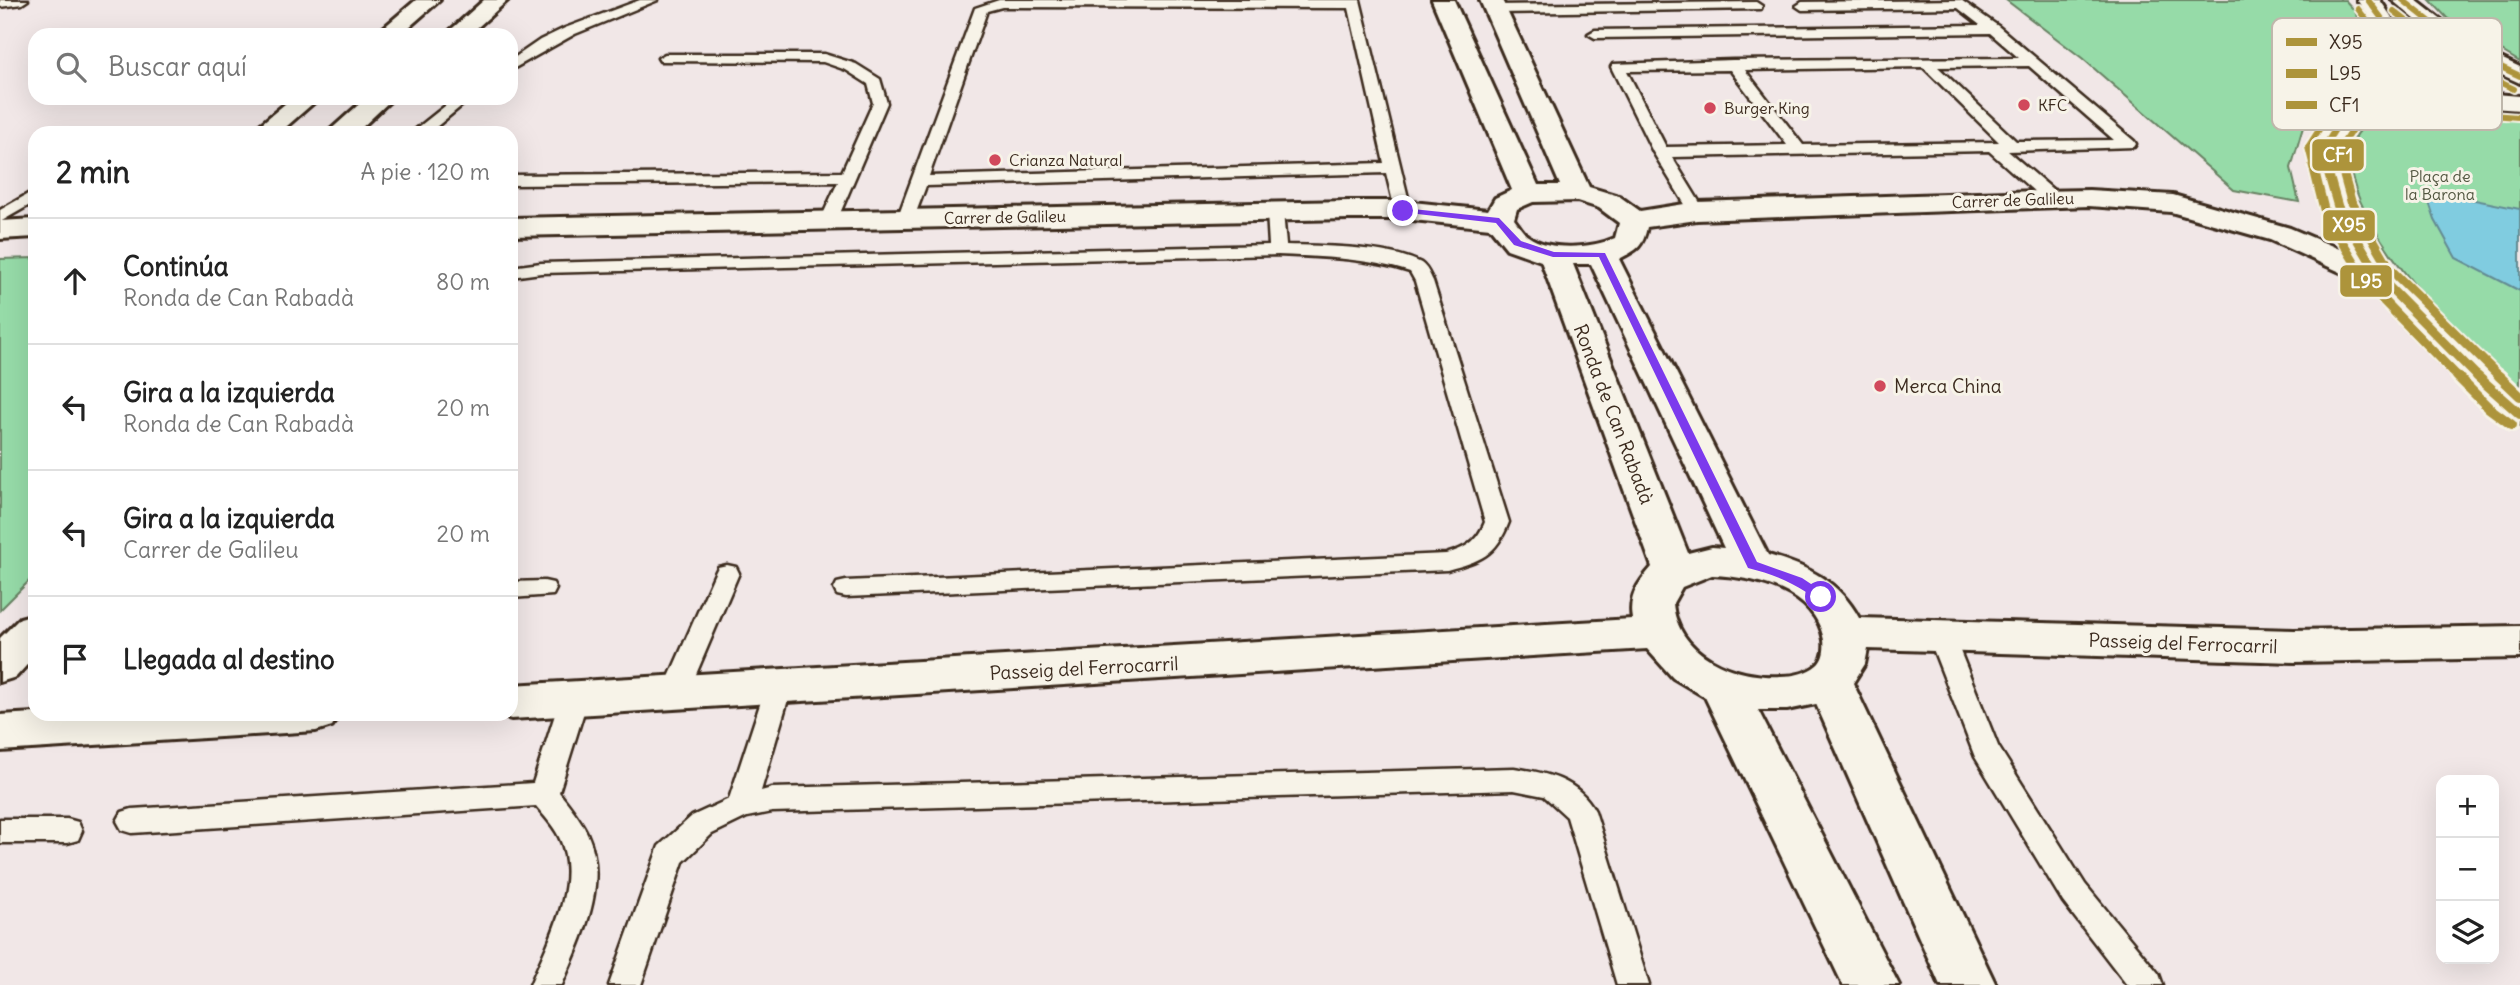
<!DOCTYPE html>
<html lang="es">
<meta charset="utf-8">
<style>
body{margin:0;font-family:Delius,sans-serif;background:#f2f2f2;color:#222}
.controls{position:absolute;right:21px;bottom:21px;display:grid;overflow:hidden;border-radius:14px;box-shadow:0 7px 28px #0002}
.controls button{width:63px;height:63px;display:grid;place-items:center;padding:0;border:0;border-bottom:2px solid #e0e0e0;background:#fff;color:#222;font:35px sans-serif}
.stop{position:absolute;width:21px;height:21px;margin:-16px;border:5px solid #7c3aed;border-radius:50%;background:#fff}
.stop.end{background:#7c3aed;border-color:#fff;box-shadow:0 2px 7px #0008}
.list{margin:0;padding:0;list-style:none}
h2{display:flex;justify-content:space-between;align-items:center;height:91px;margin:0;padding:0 28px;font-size:30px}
h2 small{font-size:23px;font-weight:400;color:#767676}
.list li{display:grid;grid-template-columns:46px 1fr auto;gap:21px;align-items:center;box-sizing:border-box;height:126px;padding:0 28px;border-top:2px solid #e0e0e0}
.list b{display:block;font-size:26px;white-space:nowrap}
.list p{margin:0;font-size:23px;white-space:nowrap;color:#767676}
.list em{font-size:23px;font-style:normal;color:#767676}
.icon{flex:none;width:38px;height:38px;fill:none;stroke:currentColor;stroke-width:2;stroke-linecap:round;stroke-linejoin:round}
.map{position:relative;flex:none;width:2520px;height:985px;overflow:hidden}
.search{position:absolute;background:#fff;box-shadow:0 7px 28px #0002;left:28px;top:28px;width:490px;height:77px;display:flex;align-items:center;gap:18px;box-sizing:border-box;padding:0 24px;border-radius:21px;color:#767676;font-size:26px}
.panel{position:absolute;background:#fff;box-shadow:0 7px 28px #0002;left:28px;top:126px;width:490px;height:595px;border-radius:21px}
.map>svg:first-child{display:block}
</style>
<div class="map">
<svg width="2520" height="985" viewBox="0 0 2520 985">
<rect width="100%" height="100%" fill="#f1e7e7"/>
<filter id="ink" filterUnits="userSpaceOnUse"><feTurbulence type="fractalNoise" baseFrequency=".0143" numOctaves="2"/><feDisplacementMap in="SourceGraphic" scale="14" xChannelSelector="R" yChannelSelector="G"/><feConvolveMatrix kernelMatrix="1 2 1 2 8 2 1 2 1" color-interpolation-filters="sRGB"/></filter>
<g filter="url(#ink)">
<path fill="#96dba8" stroke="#688263" stroke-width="2" d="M2006,0h339l10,11 7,23 -56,83 -15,51 8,34 -65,-12 -152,-132z
M2430,0h90v62l-73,-44z
M2448,104l72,7v277c-10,-7 -21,-14 -30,-22 -40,-37 -181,-182 -128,-238 21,-22 58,-23 86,-24z
M35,258v317l-35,35v-351z"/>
<path fill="#80cce0" stroke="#648b92" stroke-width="2" d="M2425,190l95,19v82l-64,-33 -21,-38z"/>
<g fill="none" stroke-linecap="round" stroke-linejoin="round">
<defs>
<path id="lane" d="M0,0h28l-6,4 -22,3z
M640,0h18l-83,34 -64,36v-10l29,-20 25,-12z
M999,0h361l51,210 -8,5 -8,-5 -9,-37 -460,13 -14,37h-12l-3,-4 78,-211zM1002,7l347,1 35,155 -455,13 58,-165z
M1961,0l37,26 136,115 2,3 -2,3 -126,4 50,43 2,4 -2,4h-12l-57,-51 -317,6 33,54 -8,5 -8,-5 -36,-59 -42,-85 2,-3 120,-4 286,-2 -29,-25 -395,5 -7,-4 7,-4 385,-5 -22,-17 -156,2 -6,-4 6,-4zM2029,66l85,74 -98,1 -78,-74zM1923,67l76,75 -196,3 -58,-75zM1730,70l57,75 -121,2 -39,-76z
M1756,2l6,4 -1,3 -265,4 -6,-4 6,-4z
M665,54h159l32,10 24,15 7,24 -52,122h-12l-3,-4 18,-39 -327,3v-10l331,-3 31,-69 -5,-19 -22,-14 -23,-8 -163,-1 -2,-3z
M455,98h16l-42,35h-18z
M35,190v12l-35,20v-12z
M1275,207l8,5 3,33c37,1 103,1 135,18 6,4 9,12 12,18l76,241c-13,34 -29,39 -62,48l-601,27 -9,-2 -3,-6 3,-6 9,-2 600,-27c20,-6 31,-12 39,-32l-70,-241 -5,-9c-43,-14 -87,-15 -132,-17l-737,18 -30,4v-10l30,-4 728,-18 -2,-33z
M727,565l9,2 3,6 -51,120 -3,7 -10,3 -10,-3 -3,-7 53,-120 3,-6z
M544,581l9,2 3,6 -3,6 -42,3v-16z
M1941,627l9,3 4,6 44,110 87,138 74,90 4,11h-36l-64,-83 -88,-145 -47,-121 4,-6z
M779,676l9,3 4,7 -31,105 11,-3 742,-20c32,5 64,11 81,43l54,174h-32l-50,-168 -23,-21 -30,-6 -742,22 -25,5 -35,17 -29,28 -42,123h-32l50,-139 33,-30 37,-17 37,-113 4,-7z
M574,689l10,3 4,7 -29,93c10,13 21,26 28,41 23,50 -5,105 -25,152h-32c17,-41 52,-102 29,-148 -5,-11 -15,-21 -23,-31l-404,27 -10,-3 -5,-9 5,-9 10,-3 401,-26 27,-84 4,-7z
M0,819h67l11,3 4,9 -4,9 -11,3h-67z"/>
<path id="street" d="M416,0h24l-40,35h-25z
M484,0h24l-39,35h-24z
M1432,0h22l84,185h22l-80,-185h22l87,187 30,9 21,15 57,-9 341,-11 51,-1 84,5 117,33 101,43 5,7 -5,7 -11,2 -11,-2 -99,-45 -99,-28 -82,-6 -392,14 -50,7c-4,20 -10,23 -28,32l149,296c39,11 71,26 91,63l435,12 226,-4v32l-226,4 -426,-13 -3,15 -12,19 143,302h-56l-124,-281 -29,6h-29l141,275h-56l-138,-288 -32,-19 -26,-29 -1136,70 -16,-5h16v-29l1121,-66c-4,-22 6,-36 20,-52l-111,-306 -34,-12 -17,-21 -87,-9h-54l-838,17v-18l838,-17h54l85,9 7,-12 17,-8zM1577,201l22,7 20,15 -4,15c-22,10 -65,14 -87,-2 -5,-3 -10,-12 -14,-17l3,-10 16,-7zM1573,264h18l133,284 -12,-1 -24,6zM1712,575c43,2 103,15 112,65 1,9 0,19 -7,25 -9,8 -24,11 -36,11 -46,3 -104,-21 -108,-73l9,-16z
M292,98h27l-40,35h-29z
M366,98h27l-37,35h-29z
M35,219v18l-35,2v-18z
M35,614v42l-19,21 -16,5v-44l20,-20z
M35,713v1h304l-7,12 -16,5 -316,20v-36z"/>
<path id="secondary" d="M2357,0h23l17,25 4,18 -32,52 66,-6 85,7v14l-85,-6 -76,8 -24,38 17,57 40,66 34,36 94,88v28l-13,-3 -20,-17 -118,-120 -45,-78 -15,-57 70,-107 -7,-23z
M2392,0h24l59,46 45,21v16l-61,-27z"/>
</defs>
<use href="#lane" stroke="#3b2a1e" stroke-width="5"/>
<use href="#street" stroke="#3b2a1e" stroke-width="6"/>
<use href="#secondary" stroke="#3b2a1e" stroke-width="6"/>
<use href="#lane" fill="#f7f3e8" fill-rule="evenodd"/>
<use href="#street" fill="#f7f3e8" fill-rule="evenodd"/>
<use href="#secondary" fill="#f7f3e8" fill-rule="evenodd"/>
<defs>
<path id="bus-1-far2" d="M2403,0l64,51 53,25
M2327,167l-5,-17 68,-107 -7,-23 -15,-20"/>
<path id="bus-1-far1" d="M2326,165l12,42 42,71 99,100"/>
<path id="bus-1" d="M2477,376l43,38"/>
<path id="bus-2-far2" d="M2394,11l66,52 54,26
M2313,167l-5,-20 68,-107 -5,-14 -13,-17"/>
<path id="bus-2-far1" d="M2313,165l12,48 44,73 90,92"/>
<path id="bus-2" d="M2457,376l32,32 23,17"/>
<path id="bus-3-far2" d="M2341,167l-4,-15 22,-33 79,-8 80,6"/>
<path id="bus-3-far1" d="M2341,165l10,36 40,69 110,108"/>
<path id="bus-3" d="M2499,376l21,20"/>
</defs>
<use href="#bus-1-far2" stroke="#f7f3e8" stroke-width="10"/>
<use href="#bus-1-far1" stroke="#f7f3e8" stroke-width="13"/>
<use href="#bus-1" stroke="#f7f3e8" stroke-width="16"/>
<use href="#bus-2-far2" stroke="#f7f3e8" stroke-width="10"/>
<use href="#bus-2-far1" stroke="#f7f3e8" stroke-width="13"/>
<use href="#bus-2" stroke="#f7f3e8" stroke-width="16"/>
<use href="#bus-3-far2" stroke="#f7f3e8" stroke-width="10"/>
<use href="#bus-3-far1" stroke="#f7f3e8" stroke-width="13"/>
<use href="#bus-3" stroke="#f7f3e8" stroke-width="16"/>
<use href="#bus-1-far2" stroke="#ad943b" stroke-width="6"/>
<use href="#bus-1-far1" stroke="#ad943b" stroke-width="9"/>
<use href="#bus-1" stroke="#ad943b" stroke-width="10"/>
<use href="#bus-2-far2" stroke="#ad943b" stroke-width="6"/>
<use href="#bus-2-far1" stroke="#ad943b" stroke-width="9"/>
<use href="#bus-2" stroke="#ad943b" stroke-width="10"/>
<use href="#bus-3-far2" stroke="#ad943b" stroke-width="6"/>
<use href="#bus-3-far1" stroke="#ad943b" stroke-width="9"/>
<use href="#bus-3" stroke="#ad943b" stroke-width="10"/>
</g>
</g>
<path fill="#7c3aed" d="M1403,208l96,10 22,23 33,11 51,1 152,309 45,16 24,16v6c-9,1 -13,-3 -20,-8 -19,-12 -37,-19 -58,-24l-149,-311h-46l-39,-12 -18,-22 -96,-11z"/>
<g fill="#d1495b" stroke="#f7f3e8" stroke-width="2.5">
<circle cx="2024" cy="105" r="7"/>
<circle cx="1710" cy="108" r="7"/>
<circle cx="995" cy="160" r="7"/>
<circle cx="1880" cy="386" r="7"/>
</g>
<g text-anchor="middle" stroke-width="6" stroke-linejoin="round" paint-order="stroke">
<g font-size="16" fill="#3b2a1e" stroke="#f7f3e8" text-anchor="start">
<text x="2038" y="111">KFC</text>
<text x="1724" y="114">Burger King</text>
<text x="1009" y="166">Crianza Natural</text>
</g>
<g font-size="16" fill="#525640" stroke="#f7f3e8">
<text x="2440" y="182">Plaça de<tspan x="2440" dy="18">la Barona</tspan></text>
</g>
<g font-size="16" fill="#3b2a1e" stroke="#f7f3e8">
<text transform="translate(2013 200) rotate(-2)" y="6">Carrer de Galileu</text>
<text transform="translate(1005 217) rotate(-1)" y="6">Carrer de Galileu</text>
</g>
<g font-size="19" fill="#3b2a1e" stroke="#f7f3e8" text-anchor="start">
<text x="1894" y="393">Merca China</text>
</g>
<g font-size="19" fill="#3b2a1e" stroke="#f7f3e8">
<text transform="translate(1614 414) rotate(69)" y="7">Ronda de Can Rabadà</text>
<text transform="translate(2183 643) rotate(2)" y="7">Passeig del Ferrocarril</text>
<text transform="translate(1084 668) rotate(-3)" y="7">Passeig del Ferrocarril</text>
</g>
</g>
<rect x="2272" y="18" width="230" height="112" rx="10" fill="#f7f3e8" stroke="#bfb7ab" stroke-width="2"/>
<rect x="2286" y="38" width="31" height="8" fill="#ad943b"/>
<rect x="2286" y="69" width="31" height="9" fill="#ad943b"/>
<rect x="2286" y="101" width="31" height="8" fill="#ad943b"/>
<g font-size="19" fill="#3b2a1e">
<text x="2329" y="49">X95</text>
<text x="2329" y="80">L95</text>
<text x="2329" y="112">CF1</text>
</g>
<g stroke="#f7f3e8" stroke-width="2.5">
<rect x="2311" y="138" width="54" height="34" rx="7" fill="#ad943b"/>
<rect x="2322" y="209" width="54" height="33" rx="7" fill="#ad943b"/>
<rect x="2339" y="264" width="54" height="34" rx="7" fill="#ad943b"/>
</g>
<g font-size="19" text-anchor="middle" font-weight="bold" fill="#fff">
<text x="2338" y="162">CF1</text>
<text x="2349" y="232">X95</text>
<text x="2366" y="288">L95</text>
</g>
</svg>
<div class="controls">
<button>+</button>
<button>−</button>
<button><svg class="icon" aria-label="layers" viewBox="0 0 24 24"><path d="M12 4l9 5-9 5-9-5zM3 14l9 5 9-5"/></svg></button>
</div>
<div class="stop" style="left:1821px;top:597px"></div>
<div class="stop end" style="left:1403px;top:211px"></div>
<div class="search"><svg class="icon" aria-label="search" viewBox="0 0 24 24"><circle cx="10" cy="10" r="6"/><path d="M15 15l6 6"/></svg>Buscar aquí</div>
<section class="panel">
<h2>2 min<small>A pie · 120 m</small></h2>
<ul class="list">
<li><svg class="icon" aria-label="ahead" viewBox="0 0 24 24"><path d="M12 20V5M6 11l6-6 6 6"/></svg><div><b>Continúa</b><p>Ronda de Can Rabadà</p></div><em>80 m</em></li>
<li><svg class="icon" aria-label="left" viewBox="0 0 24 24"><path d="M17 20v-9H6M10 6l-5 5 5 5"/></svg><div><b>Gira a la izquierda</b><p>Ronda de Can Rabadà</p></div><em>20 m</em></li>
<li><svg class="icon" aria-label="left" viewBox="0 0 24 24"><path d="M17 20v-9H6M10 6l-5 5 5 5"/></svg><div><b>Gira a la izquierda</b><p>Carrer de Galileu</p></div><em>20 m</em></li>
<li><svg class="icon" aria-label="arrive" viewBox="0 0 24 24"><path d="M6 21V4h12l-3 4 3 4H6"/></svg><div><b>Llegada al destino</b></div></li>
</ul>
</section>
</div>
